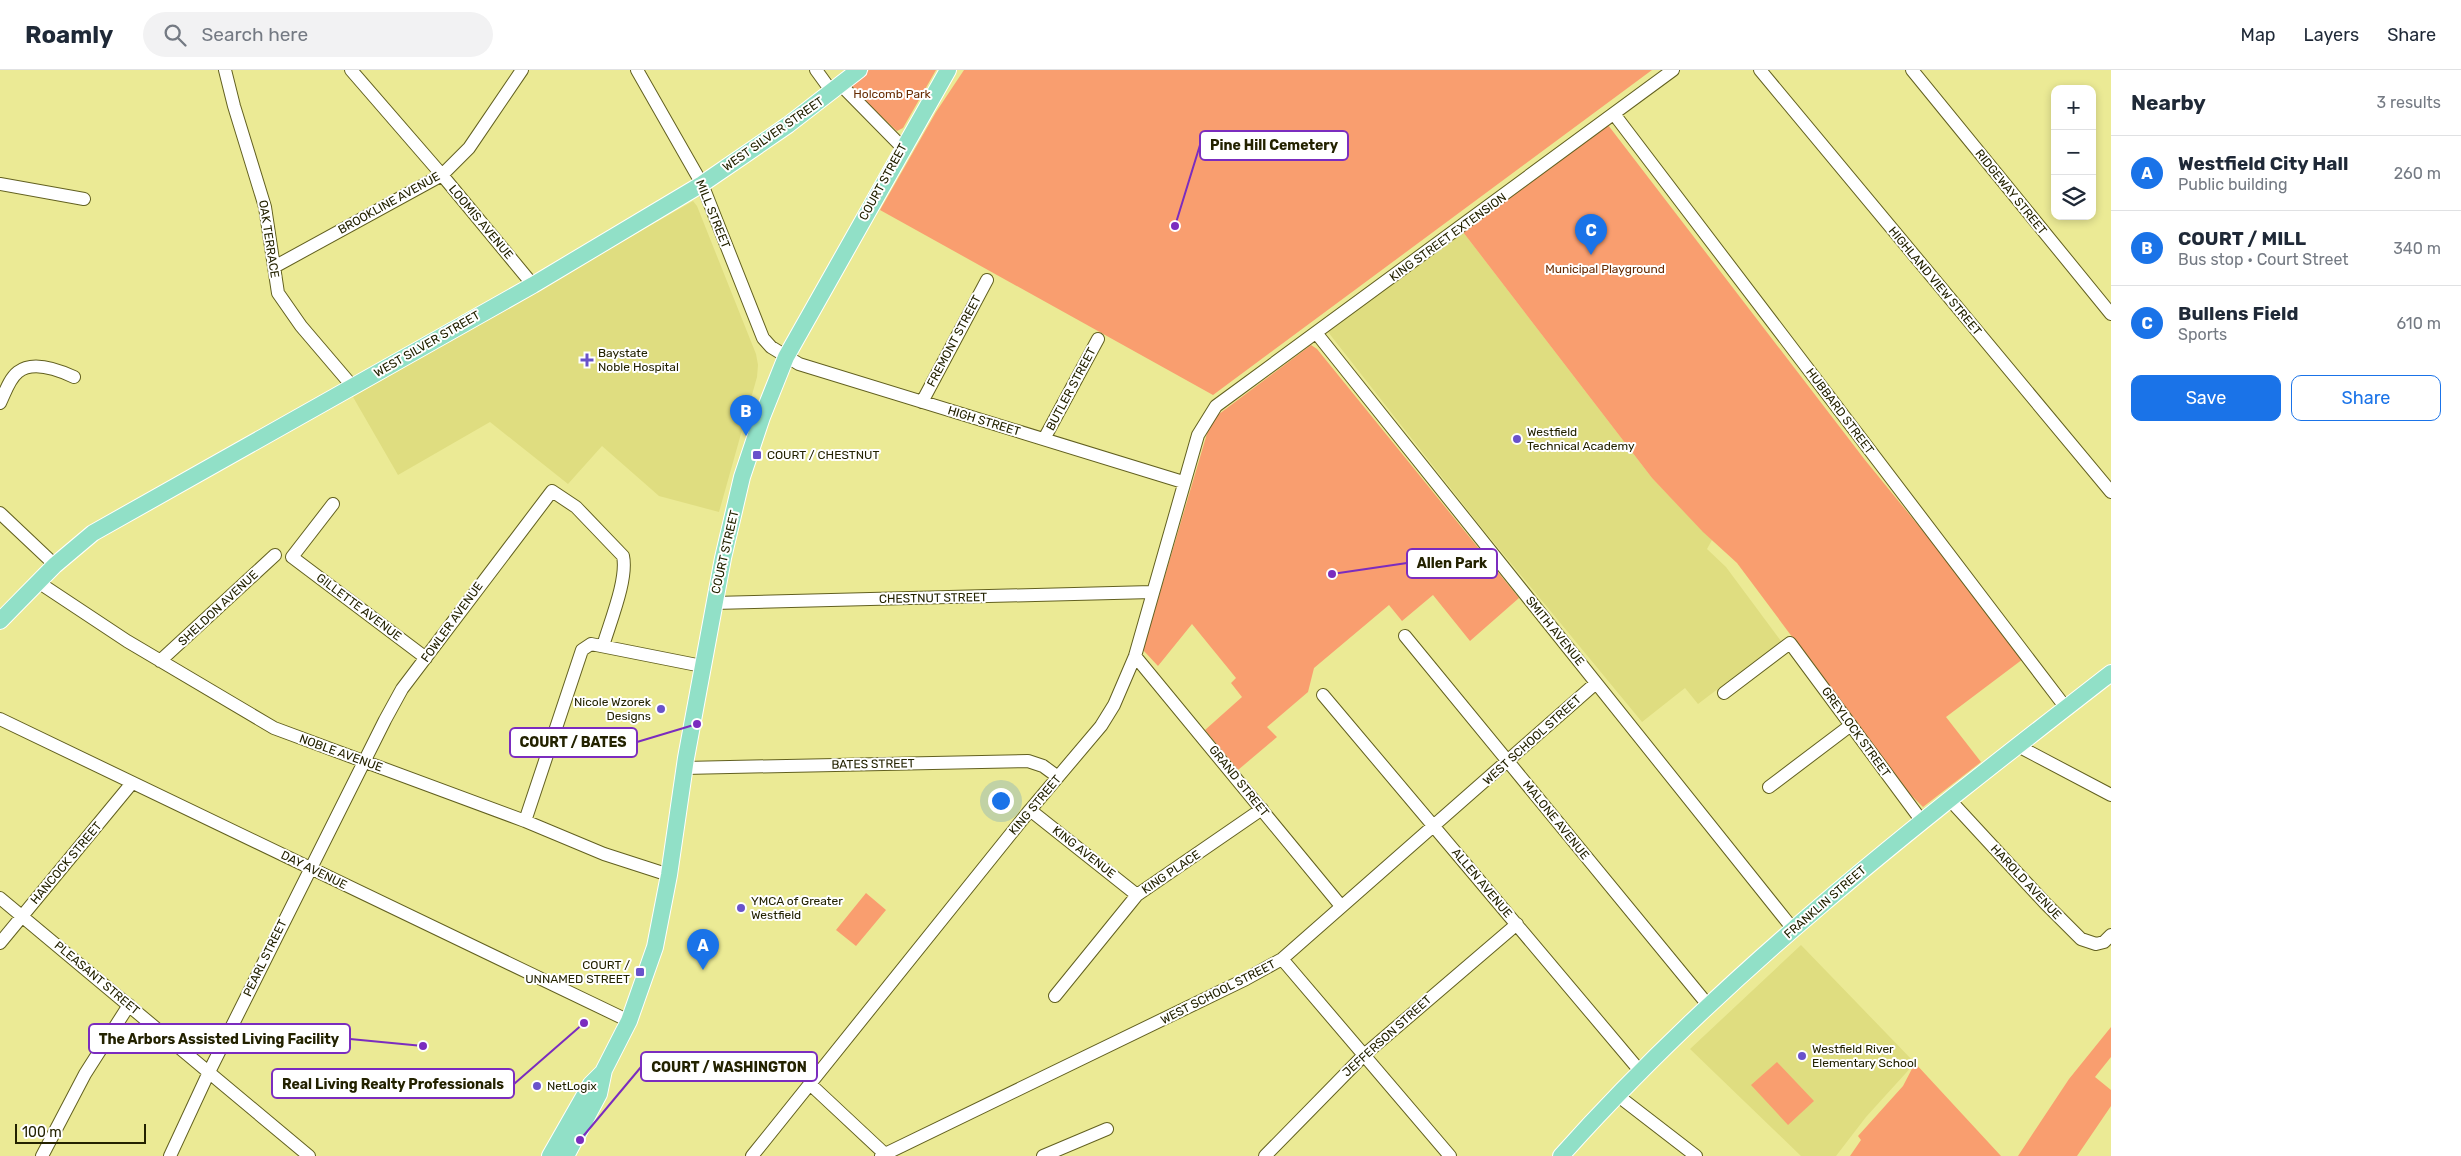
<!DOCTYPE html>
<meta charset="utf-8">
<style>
body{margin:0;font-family:Rubik,sans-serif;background:#f2f2f3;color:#1f2937}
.controls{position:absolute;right:15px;top:15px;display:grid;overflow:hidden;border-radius:10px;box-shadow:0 2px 8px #0003}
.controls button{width:45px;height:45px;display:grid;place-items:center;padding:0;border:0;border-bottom:1px solid #e0e1e3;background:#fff;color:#1f2937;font:25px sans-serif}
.scale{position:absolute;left:15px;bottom:12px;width:131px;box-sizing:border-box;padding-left:5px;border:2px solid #232200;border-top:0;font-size:14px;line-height:18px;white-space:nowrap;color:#232200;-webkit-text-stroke:4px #fff;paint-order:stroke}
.you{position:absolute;left:1000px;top:730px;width:18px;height:18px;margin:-12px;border:4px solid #fff;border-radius:50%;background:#1a73e8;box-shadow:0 0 0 8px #1a73e833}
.badge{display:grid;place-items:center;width:32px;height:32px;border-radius:50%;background:#1a73e8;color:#fff;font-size:16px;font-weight:700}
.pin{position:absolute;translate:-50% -41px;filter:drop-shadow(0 1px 2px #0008)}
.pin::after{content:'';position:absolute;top:26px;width:18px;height:15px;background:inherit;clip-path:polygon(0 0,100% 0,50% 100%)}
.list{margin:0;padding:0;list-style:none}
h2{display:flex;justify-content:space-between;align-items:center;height:65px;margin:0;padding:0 20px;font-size:21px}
h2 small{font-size:16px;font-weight:400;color:#747a83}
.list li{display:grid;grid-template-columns:32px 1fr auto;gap:15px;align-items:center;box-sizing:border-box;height:75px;padding:0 20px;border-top:1px solid #e0e1e3}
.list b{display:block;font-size:19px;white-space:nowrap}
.list p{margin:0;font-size:16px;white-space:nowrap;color:#747a83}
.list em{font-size:16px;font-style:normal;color:#747a83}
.actions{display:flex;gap:10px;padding:15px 20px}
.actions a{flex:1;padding:11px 0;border:1px solid #1a73e8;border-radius:10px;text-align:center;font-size:18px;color:#1a73e8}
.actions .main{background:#1a73e8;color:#fff}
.icon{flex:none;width:28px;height:28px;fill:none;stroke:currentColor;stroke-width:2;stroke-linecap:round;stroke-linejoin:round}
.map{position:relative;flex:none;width:2111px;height:1086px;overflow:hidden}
header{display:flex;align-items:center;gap:30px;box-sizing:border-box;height:70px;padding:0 25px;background:#fff;border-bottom:1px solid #e0e1e3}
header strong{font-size:24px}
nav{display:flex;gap:28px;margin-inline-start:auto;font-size:18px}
.search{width:350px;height:45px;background:#f2f2f3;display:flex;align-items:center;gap:12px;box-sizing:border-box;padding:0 18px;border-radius:28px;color:#747a83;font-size:19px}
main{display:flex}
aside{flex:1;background:#fff}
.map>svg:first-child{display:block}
</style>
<header>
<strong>Roamly</strong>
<div class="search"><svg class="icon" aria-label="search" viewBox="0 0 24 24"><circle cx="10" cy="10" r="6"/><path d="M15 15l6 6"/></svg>Search here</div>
<nav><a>Map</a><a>Layers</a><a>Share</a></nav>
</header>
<main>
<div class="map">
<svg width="2111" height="1086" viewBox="0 0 2111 1086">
<rect width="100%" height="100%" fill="#ebea95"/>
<path fill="#dfdd80" d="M693,131l4,5 59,148 2,11 -1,12 -38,135 -60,-16 -57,-50 -34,38 -78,-62 -92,53 -45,-78z
M1463,162l189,246 60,62 -5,9 19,18 55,74 -83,63 -13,-16 -43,34 -161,-195 -153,-195z
M1801,875l114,118 -49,54 -30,39h-35l-111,-107z"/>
<path fill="#f99e6f" d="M869,0h67l-33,58 -6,3 -46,-43v-4z
M964,0h688l-439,325 -333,-185 56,-98z
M1608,55l257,335 128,157 30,42 -77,58 35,45 -58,45 -15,-15 -171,-229 -34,-31 -51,-54 -189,-246z
M1311,275l6,4 202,249 -49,43 -37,-46 -31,26 -13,-16 -75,63 -6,24 -41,35 10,10 -39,33 -33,-40 37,-33 -11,-14 5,-5 -44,-54 -34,42 -15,-16 68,-230z
M866,823l20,17 -30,36 -20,-16z
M2111,957v30l-16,20 16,13v16l-34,50h-59l51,-77z
M1777,992l37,39 -26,24 -37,-40z
M1915,993l86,93h-151l11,-16 -3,-4 45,-50z"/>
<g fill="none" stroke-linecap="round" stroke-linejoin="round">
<defs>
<path id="minor" d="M225,0l9,36 31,101 13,86 23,33 52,61
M351,0l91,105 91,110
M637,0l65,114 61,154 8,9 28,17 384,118
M816,0l16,22
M1760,0l351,422
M1912,0l199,244
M841,15l61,62
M1614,44l452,594
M0,114l84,15
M274,197l168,-92 27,-27 53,-78
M1317,264l476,595
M922,332l65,-122
M0,333c5,-10 9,-24 18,-31 15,-12 41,-2 56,5
M1044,369l54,-100
M333,434l-41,53 134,101
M0,443l55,52
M38,512l89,59 147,87 251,93 79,33 65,21
M714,533l438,-11
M1405,566l303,369
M1135,586l206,250
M160,591l115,-106
M1724,623l66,-50 131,177
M1323,625l317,376
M0,649l629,302
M2018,676l93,49
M684,698l344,-7 15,5 15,11
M1769,717l82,-62
M1949,729l96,104 36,36 15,5 8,-2 7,-7
M1030,740l107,85
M525,751l57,-171 9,-6 111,22
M0,828l309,258
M0,873l132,-160
M1282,889l168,197
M1055,926l82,-101 125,-86
M810,1014l77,72
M1617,1025l79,61
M42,1086l43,-82 44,-69
M170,1086l39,-84 176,-352 17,-31 150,-198 24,16 47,49c5,23 -13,66 -20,90
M752,1086l278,-346 71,-84 13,-21 21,-49 63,-221 18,-29 457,-336
M881,1086l365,-177 36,-20 314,-276
M1043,1086l64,-27
M1265,1086l99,-101 153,-131"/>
<path id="major" d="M0,551l55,-56 38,-32 440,-248 169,-101 86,-59 71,-55
M550,1086l41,-72 12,-12
M566,1086l33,-62 5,-24 25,-49 26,-74 14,-72 17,-117 37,-200 19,-81 20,-60 24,-60 162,-287
M1561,1086c163,-183 357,-333 550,-483"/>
</defs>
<use href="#minor" stroke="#626020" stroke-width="14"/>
<use href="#major" stroke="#fff" stroke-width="18"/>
<use href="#minor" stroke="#fff" stroke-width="12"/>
<use href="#major" stroke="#91e0c7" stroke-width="16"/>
</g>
<g fill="#6952cb" stroke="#fff" stroke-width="2">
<path d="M584.5 282.5h5v5h5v5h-5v5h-5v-5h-5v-5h5z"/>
<circle cx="1517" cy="369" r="5"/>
<rect x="752" y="380" width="10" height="10" rx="2.5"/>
<circle cx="661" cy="639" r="5"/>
<circle cx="741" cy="838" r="5"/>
<rect x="635" y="897" width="10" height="10" rx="2.5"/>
<circle cx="1802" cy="986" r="5"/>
<circle cx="537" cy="1016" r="5"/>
</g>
<g text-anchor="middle" stroke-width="4" stroke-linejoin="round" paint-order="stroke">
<g font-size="12" fill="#672b02" stroke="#fff">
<text x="892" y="28">Holcomb Park</text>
<text x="1605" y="203">Municipal Playground</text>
</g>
<g font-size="12" fill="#232200" stroke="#fff">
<text transform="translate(773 64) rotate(-35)" y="4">WEST SILVER STREET</text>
<text transform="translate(883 112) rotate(-61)" y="4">COURT STREET</text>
<text transform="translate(2011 122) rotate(51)" y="4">RIDGEWAY STREET</text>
<text transform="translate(389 133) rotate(-29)" y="4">BROOKLINE AVENUE</text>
<text transform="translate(713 144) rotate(68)" y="4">MILL STREET</text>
<text transform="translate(481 152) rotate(50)" y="4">LOOMIS AVENUE</text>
<text transform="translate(1448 167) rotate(-36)" y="4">KING STREET EXTENSION</text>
<text transform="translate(269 169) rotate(81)" y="4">OAK TERRACE</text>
<text transform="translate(1935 211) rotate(50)" y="4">HIGHLAND VIEW STREET</text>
<text transform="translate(954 271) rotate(-62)" y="4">FREMONT STREET</text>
<text transform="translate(427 274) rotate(-30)" y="4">WEST SILVER STREET</text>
<text transform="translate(1071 319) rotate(-62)" y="4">BUTLER STREET</text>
<text transform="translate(1840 341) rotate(53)" y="4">HUBBARD STREET</text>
<text transform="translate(984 351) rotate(17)" y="4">HIGH STREET</text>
<text transform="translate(725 482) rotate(-77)" y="4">COURT STREET</text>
<text transform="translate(933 528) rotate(-1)" y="4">CHESTNUT STREET</text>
<text transform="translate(359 537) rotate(37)" y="4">GILLETTE AVENUE</text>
<text transform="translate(218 538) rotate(-43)" y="4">SHELDON AVENUE</text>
<text transform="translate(452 552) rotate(-54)" y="4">FOWLER AVENUE</text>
<text transform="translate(1555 561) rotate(51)" y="4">SMITH AVENUE</text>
<text transform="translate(1856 662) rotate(54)" y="4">GREYLOCK STREET</text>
<text transform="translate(1532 670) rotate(-42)" y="4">WEST SCHOOL STREET</text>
<text transform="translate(341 683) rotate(20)" y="4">NOBLE AVENUE</text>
<text transform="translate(873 694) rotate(-1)" y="4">BATES STREET</text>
<text transform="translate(1239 711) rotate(51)" y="4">GRAND STREET</text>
<text transform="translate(1035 735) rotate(-50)" y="4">KING STREET</text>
<text transform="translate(1556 750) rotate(51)" y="4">MALONE AVENUE</text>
<text transform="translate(1084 782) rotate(38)" y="4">KING AVENUE</text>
<text transform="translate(66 793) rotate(-50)" y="4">HANCOCK STREET</text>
<text transform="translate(314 800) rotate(26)" y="4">DAY AVENUE</text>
<text transform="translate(1171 802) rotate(-34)" y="4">KING PLACE</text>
<text transform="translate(2026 812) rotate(47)" y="4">HAROLD AVENUE</text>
<text transform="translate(1482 813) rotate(50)" y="4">ALLEN AVENUE</text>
<text transform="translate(1825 832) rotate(-41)" y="4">FRANKLIN STREET</text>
<text transform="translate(265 888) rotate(-64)" y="4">PEARL STREET</text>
<text transform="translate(97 908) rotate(40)" y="4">PLEASANT STREET</text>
<text transform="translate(1218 922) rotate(-27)" y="4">WEST SCHOOL STREET</text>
<text transform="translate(1387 966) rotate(-42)" y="4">JEFFERSON STREET</text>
</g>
<g font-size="12" fill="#232200" stroke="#fff" text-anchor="start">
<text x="598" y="287">Baystate<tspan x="598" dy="14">Noble Hospital</tspan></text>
<text x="1527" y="366">Westfield<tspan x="1527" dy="14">Technical Academy</tspan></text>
<text x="767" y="389">COURT / CHESTNUT</text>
<text x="651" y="636" text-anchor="end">Nicole Wzorek<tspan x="651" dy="14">Designs</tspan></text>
<text x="751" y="835">YMCA of Greater<tspan x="751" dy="14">Westfield</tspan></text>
<text x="630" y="899" text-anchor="end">COURT /<tspan x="630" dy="14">UNNAMED STREET</tspan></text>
<text x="1812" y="983">Westfield River<tspan x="1812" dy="14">Elementary School</tspan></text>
<text x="547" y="1020">NetLogix</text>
</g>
</g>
<path fill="none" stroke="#7b2cbf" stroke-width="2" d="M1175 156L1200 75M1332 504L1407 493M697 654L637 672M423 976L350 969M580 1070L641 997M584 953L514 1014"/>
<g fill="#7b2cbf" stroke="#fff" stroke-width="2">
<circle cx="1175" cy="156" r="5"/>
<circle cx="1332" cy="504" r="5"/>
<circle cx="697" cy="654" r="5"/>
<circle cx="423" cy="976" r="5"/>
<circle cx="580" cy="1070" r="5"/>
<circle cx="584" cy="953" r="5"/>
</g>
<g fill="#fff" stroke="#7b2cbf" stroke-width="2">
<rect x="1200" y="61" width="148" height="29" rx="5"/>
<rect x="1407" y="479" width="90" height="29" rx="5"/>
<rect x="510" y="658" width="127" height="29" rx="5"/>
<rect x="89" y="954" width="261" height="29" rx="5"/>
<rect x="641" y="982" width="176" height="29" rx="5"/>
<rect x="272" y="999" width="242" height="29" rx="5"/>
</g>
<g font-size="14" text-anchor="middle" font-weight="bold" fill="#232200">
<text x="1274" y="80">Pine Hill Cemetery</text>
<text x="1452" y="498">Allen Park</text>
<text x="573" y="677">COURT / BATES</text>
<text x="219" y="974">The Arbors Assisted Living Facility</text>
<text x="729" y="1002">COURT / WASHINGTON</text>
<text x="393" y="1019">Real Living Realty Professionals</text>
</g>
</svg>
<div class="controls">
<button>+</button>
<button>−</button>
<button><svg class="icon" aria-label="layers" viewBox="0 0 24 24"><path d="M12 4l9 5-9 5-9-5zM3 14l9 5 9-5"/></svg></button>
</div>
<div class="scale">100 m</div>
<div class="you"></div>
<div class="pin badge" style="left:703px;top:900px">A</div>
<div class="pin badge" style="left:746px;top:366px">B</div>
<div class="pin badge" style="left:1591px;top:185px">C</div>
</div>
<aside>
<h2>Nearby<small>3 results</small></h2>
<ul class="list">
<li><span class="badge">A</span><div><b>Westfield City Hall</b><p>Public building</p></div><em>260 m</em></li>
<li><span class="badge">B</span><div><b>COURT / MILL</b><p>Bus stop · Court Street</p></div><em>340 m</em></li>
<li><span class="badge">C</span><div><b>Bullens Field</b><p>Sports</p></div><em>610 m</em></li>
</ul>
<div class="actions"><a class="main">Save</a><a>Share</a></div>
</aside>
</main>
